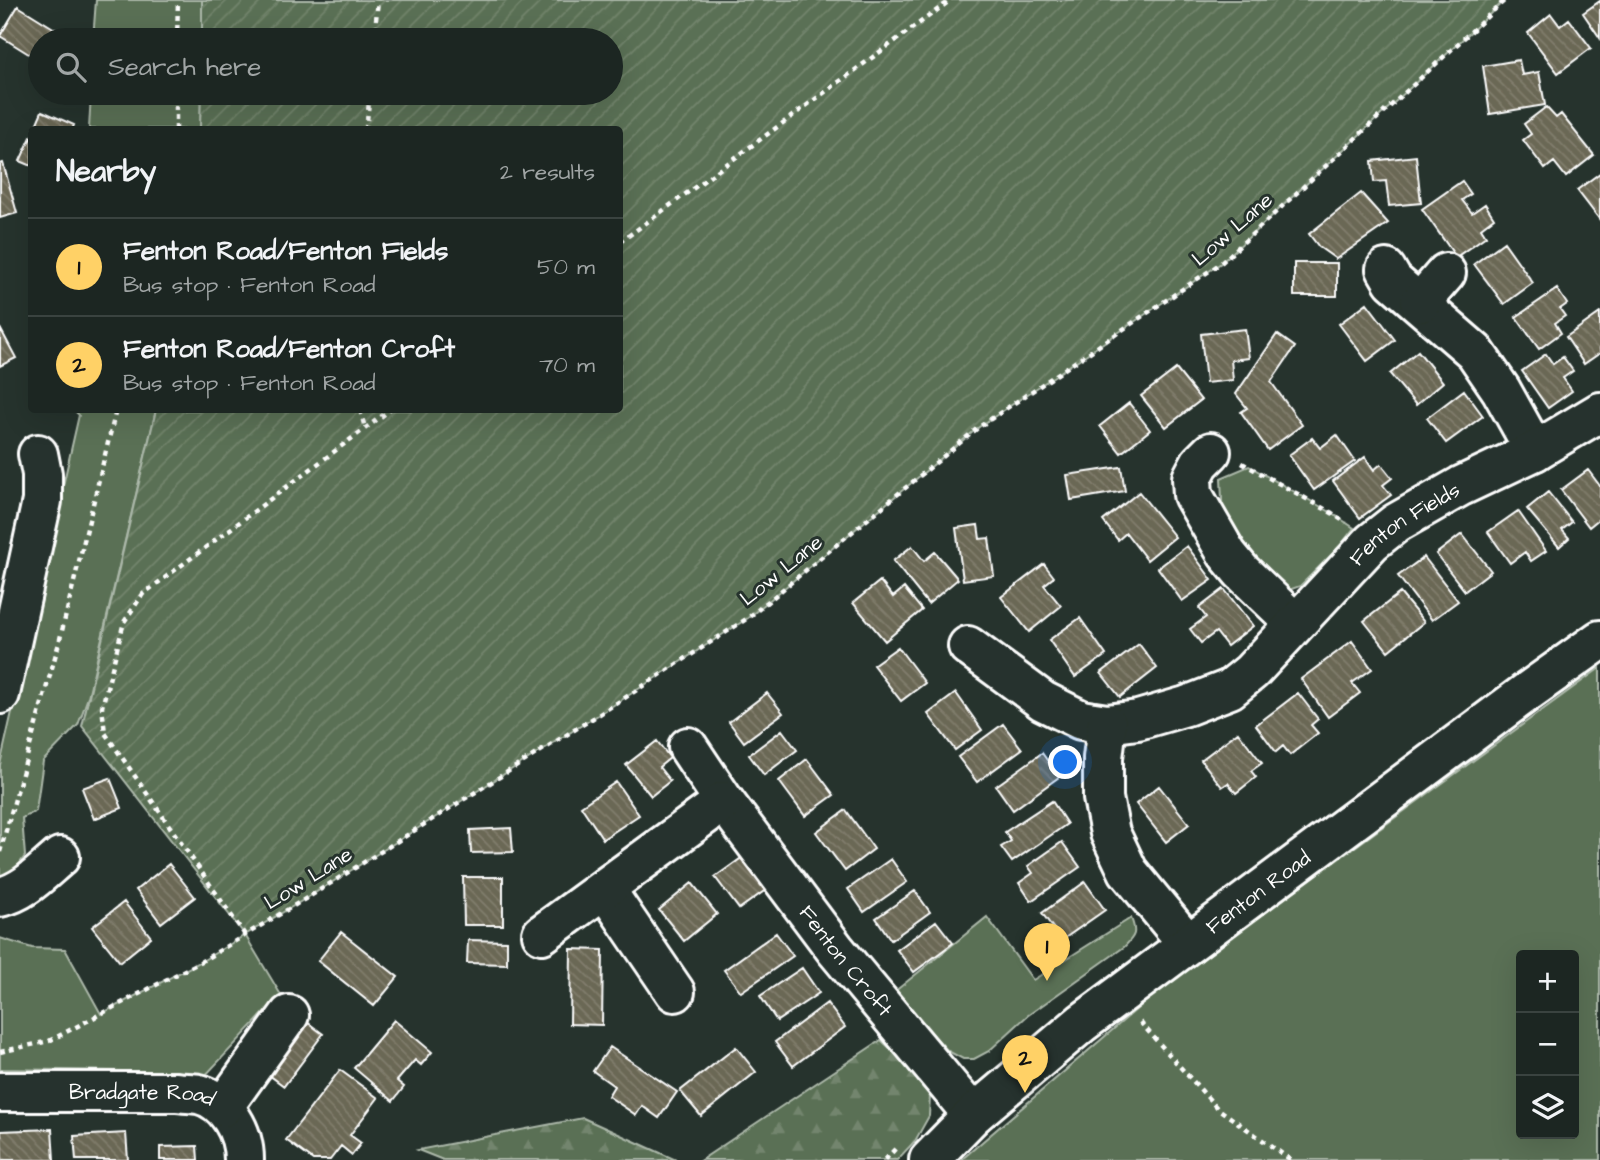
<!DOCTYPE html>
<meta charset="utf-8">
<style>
body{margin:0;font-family:"Architects Daughter",sans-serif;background:#252e2a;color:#f1f3f6}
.controls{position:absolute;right:21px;bottom:21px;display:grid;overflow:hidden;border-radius:7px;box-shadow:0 7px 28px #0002}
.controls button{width:63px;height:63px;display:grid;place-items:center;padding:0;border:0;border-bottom:2px solid #3a4340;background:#1c2622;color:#f1f3f6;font:35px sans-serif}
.you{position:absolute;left:1066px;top:763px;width:24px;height:24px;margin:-18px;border:5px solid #fff;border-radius:50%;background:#1a73e8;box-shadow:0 0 0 10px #1a73e833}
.badge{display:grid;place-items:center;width:46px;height:46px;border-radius:50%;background:#ffd166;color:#111;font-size:23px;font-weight:700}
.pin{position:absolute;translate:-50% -58px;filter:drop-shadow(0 2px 4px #0008)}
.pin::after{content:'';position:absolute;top:37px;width:24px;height:21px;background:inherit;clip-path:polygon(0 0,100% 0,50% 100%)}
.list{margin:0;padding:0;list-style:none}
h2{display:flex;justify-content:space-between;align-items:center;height:91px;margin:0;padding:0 28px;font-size:30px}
h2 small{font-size:23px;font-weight:400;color:#a0a5a5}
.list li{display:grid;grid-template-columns:46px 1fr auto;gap:21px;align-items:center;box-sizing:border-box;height:98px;padding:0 28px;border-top:2px solid #3a4340}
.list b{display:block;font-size:26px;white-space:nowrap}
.list p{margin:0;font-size:23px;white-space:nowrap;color:#a0a5a5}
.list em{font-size:23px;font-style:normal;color:#a0a5a5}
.icon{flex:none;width:38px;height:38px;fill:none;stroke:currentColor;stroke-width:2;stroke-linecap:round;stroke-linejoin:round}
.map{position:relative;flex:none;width:1600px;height:1160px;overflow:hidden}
.search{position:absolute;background:#1c2622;box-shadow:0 7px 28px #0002;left:28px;top:28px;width:595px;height:77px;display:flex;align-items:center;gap:18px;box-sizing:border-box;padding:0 24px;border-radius:38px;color:#a0a5a5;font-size:26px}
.panel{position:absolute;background:#1c2622;box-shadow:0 7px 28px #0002;left:28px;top:126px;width:595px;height:287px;border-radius:7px}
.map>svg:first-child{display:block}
</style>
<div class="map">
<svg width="1600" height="1160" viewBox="0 0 1600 1160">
<defs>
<pattern id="forest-firs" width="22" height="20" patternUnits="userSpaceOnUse" patternTransform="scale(1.75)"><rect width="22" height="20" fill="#5a7054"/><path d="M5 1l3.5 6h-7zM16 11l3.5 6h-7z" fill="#73856e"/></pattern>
<pattern id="garden-furrows" width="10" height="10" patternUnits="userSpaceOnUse" patternTransform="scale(1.75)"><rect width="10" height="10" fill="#5a7054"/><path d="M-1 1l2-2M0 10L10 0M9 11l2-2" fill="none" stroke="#73856e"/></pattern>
<pattern id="building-back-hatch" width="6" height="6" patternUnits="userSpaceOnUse" patternTransform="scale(1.75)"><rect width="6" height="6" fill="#6b6754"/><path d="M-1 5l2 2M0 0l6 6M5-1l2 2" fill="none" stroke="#817e6e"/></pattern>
</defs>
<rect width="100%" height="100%" fill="#26332d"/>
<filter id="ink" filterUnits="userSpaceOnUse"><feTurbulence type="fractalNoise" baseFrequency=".0143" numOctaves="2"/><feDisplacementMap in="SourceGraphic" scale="14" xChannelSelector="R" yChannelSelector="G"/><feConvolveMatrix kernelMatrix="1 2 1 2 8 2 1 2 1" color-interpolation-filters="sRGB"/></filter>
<g filter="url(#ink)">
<path fill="#5a7054" stroke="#acb8aa" stroke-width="2" fill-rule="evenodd" d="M96,0h106v40h-109z
M91,93h110l-1,36h-111z
M74,410h82l-68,287 -10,28 -35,36 -7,50 -14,7 3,38 -12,17 -13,7v-115l79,-350z
M1249,466l83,47 22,15 -15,19 -39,39 -11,4 -12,-2 -54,-67 -2,-43z
M1600,668v492h-639l198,-170zM1521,955h53v179h-53z
M987,917l46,63 98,-62c6,15 4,18 -7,29l-97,69 -38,35 -15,8h-11l-15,-8 -54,-59z
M245,935l36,60 -78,83 -80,-7 -123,-2v-131l32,10 33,1 36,65 101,-53z"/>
<path fill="url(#forest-firs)" stroke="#acb8aa" stroke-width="2" d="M881,1040l26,24 23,31 -1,21 -14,25 -18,19h-196z
M583,1118l93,42h-233l-25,-10z"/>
<path fill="url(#garden-furrows)" stroke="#acb8aa" stroke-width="2" d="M202,0h1303l-284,263 -242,164 -231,191 -142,92 -291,183 -70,42 -163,-209 74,-316h464v-280l-420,-1 1,-36h410v-53h-409z"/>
<path fill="url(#building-back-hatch)" stroke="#fff" stroke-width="2" d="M1600,1v37l-17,-25z
M18,6l45,28 -4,6h-19v21l-40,-25z
M1551,14l9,12 9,-7 22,29 -33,25 -30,-40z
M1519,60l3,15 17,-3 6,33 -55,9 -7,-48z
M1546,107l10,11 5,-4 33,41 -28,22 -12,-15 -9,7 -22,-29 8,-6 -7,-10z
M42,111l32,14 -2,5h-38z
M32,135v31l-12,-5z
M1416,156l5,47 -32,3 -3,-25 -12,1 -2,-21z
M3,163l14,50 -17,5v-54z
M1600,173v47l-23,-30z
M1462,181l9,13 -9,6 10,13 13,-9 9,14 -13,10 5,8 -30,21 -34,-48z
M1361,193l27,30 -52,36 -17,-12 -10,-13z
M1504,242l29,41 -29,21 -30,-40z
M1294,263h43v33h-43z
M1557,289l10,15 -7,5 5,7 -10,7 6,10 -22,16 -23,-32z
M1367,303l28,37 -28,21 -28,-37z
M1600,313v40l-16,11 -18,-27z
M0,328l16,30 -16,8z
M1245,329l4,29 -18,2 2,20 -27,3 -5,-49z
M1277,334l18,13 -24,35 31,43 -34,25 -27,-38 6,-4 -11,-14z
M1418,351l25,31 -27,23 -26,-31z
M1546,354l7,10 10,-7 10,14 -10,7 9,13 -24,17 -26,-37z
M1176,369l25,31 -35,27 -25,-31z
M1464,390l19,26 -37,27 -19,-25z
M1129,403l21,27 -29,23 -21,-27z
M1337,435l18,26 -41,29 -25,-35 23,-17 8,10z
M1365,457l9,13 7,-6 11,14 -9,7 8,10 -31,23 -27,-37z
M1121,467l4,24 -54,9 -4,-25z
M1588,470l12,16v32l-11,9 -28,-37z
M1139,492l36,45 -28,23 -21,-27 -8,7 -15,-19z
M1548,492l24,30 -10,8 7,8 -10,9 -32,-38z
M1518,511l28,40 -15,10 -6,-9 -15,11 -22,-31z
M978,525l2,14 9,-1 5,38 -31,4 -7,-52z
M1462,534l29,37 -26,20 -29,-37z
M912,546l12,15 11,-9 23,27 -30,25 -35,-43z
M1187,546l25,34 -30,21 -24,-33z
M1424,557l34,44 -26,19 -34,-44z
M1044,564l10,13 -10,8 17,21 -32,26 -28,-35z
M880,581l13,16 11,-9 18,22 -37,31 -32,-38z
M1224,589l29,37 -26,20 -11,-14 -15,11 -11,-14 16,-12 -7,-9z
M1400,593l24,29 -36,29 -24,-30z
M1080,618l26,37 -31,22 -26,-37z
M1352,641l20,28 -20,14 8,10 -32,24 -27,-38z
M1139,644l18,24 -37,29 -19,-24z
M898,647l27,36 -24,18 -28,-36z
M767,693l16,20 -39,29 -15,-20z
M956,693l26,37 -27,20 -27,-36z
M1298,693l20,26 -7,6 7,8 -28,22 -7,-9 -7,6 -20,-27z
M1003,724l19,25 -45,33 -19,-25z
M782,730l15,20 -33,25 -15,-20z
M1238,732l24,31 -11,8 5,6 -20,16 -8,-10 -6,4 -21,-27z
M657,741l13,17 -11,9 11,14 -19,15 -25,-31z
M1042,753l17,24 -46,33 -17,-24z
M807,759l27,36 -29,21 -26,-35z
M110,778l12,30 -28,11 -12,-31z
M616,782l23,33 -36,24 -22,-33z
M1159,786l30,38 -23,18 -30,-38z
M1052,801l15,23 -55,38 -11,-15 10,-6 -6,-9z
M846,810l28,39 -29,22 -29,-39z
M511,828l2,24 -42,1 -1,-23z
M1062,842l18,25 -49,34 -12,-18 14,-10 -5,-7z
M743,857l24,32 -28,20 -24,-32z
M891,859l16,23 -43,30 -16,-23z
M169,864l26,33 -34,26 -25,-33z
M463,877h40v48h-39z
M1085,882l20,28 -43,30 -20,-27z
M692,883l25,31 -33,27 -25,-31z
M915,891l15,21 -39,28 -15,-22z
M124,902l27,35 -31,25 -28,-35z
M936,921l17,22 -39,29 -17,-22z
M341,932l57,45 -24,29 -56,-45z
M776,933l17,23 -52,36 -17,-22z
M468,940l39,1v23l-40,-1z
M571,949l32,1 -1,75 -32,-1z
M802,968l17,25 -42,28 -17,-25z
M827,1003l18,24 -52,39 -18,-24z
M303,1019l20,15 -39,52 -19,-14z
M394,1020l38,32 -11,13 -6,-5 -18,21 7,6 -11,14 -39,-33z
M610,1047l67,45 -18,26 -17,-12 -6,9 -28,-19 6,-10 -21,-15z
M736,1047l20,25 -55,44 -21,-25z
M340,1070l38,28 -28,37 11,8 -9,12 -11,-9 -11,14h-17l-27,-20z
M52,1129l2,31h-52l-1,-29z
M126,1133l2,27h-52l-2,-24z
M197,1146l1,14h-38v-13z"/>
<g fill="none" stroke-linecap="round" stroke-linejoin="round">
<defs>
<g id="minor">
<path d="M1386,269l7,12 82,71 26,38 34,61"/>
<path d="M1420,303l26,-30"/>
<path d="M1211,452l-11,11 -8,15 1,17 34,59 14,17 54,52"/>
<path id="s1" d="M968,646l75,55 38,19 26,4 31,-4 48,-14 44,-17 21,-17 121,-130 24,-19 65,-37 74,-35 65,-39"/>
<path d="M0,694l42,-193v-27l-4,-20"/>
<path d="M1107,724l-4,34v40l7,35 18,38 60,73"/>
<path id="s2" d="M688,747l36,54 111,148 138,166"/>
<path d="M605,889l70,103"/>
<path d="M0,897c24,-5 42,-25 60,-40"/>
<path d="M542,934l182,-133"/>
<path id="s3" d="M0,1092h176c7,1 16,1 23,2 28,7 45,38 45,66"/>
<path d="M223,1107l66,-92"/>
<path id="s4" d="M929,1160l44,-45 109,-92 445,-331 73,-52"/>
</g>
</defs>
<use href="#minor" stroke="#fff" stroke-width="44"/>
<path stroke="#fff" stroke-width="4.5" stroke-dasharray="5 5" stroke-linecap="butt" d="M177,40l1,-40
M374,40l4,-40
M176,130v-37
M366,130l4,-37
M620,242l331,-242
M360,410l5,18
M1242,463l90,50 14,10
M0,852l59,-209 57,-233
M245,935l-140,-202 -3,-26 22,-85 19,-28 247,-184
M1140,1022l77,86 74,52
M0,1052l49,-11 153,-80 113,-68 291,-183 142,-92 231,-191 242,-164 284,-263
M885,1160l11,-12"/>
<use href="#minor" stroke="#26332d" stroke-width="38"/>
</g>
</g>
<g text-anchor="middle" stroke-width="6" stroke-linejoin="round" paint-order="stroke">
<g font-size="21" fill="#fff" stroke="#26332d">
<text transform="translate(1232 229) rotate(-41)" y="7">Low Lane</text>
<text dy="7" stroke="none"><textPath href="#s1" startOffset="532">Fenton Fields</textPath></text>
<text transform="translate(781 570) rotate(-39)" y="7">Low Lane</text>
<text transform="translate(308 878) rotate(-32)" y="7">Low Lane</text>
<text dy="7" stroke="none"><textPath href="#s4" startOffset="425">Fenton Road</textPath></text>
<text dy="7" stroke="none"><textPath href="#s2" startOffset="266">Fenton Croft</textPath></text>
<text dy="7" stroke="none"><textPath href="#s3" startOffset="142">Bradgate Road</textPath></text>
</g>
</g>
</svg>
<div class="controls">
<button>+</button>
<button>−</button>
<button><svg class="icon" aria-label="layers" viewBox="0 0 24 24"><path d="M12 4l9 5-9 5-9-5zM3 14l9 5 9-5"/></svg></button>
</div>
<div class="you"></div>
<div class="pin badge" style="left:1047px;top:981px">1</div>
<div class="pin badge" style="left:1025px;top:1093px">2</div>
<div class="search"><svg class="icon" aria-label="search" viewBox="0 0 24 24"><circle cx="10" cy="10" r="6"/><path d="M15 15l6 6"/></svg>Search here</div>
<section class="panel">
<h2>Nearby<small>2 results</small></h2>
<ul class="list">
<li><span class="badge">1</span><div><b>Fenton Road/Fenton Fields</b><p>Bus stop · Fenton Road</p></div><em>50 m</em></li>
<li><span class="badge">2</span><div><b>Fenton Road/Fenton Croft</b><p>Bus stop · Fenton Road</p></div><em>70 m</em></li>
</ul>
</section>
</div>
